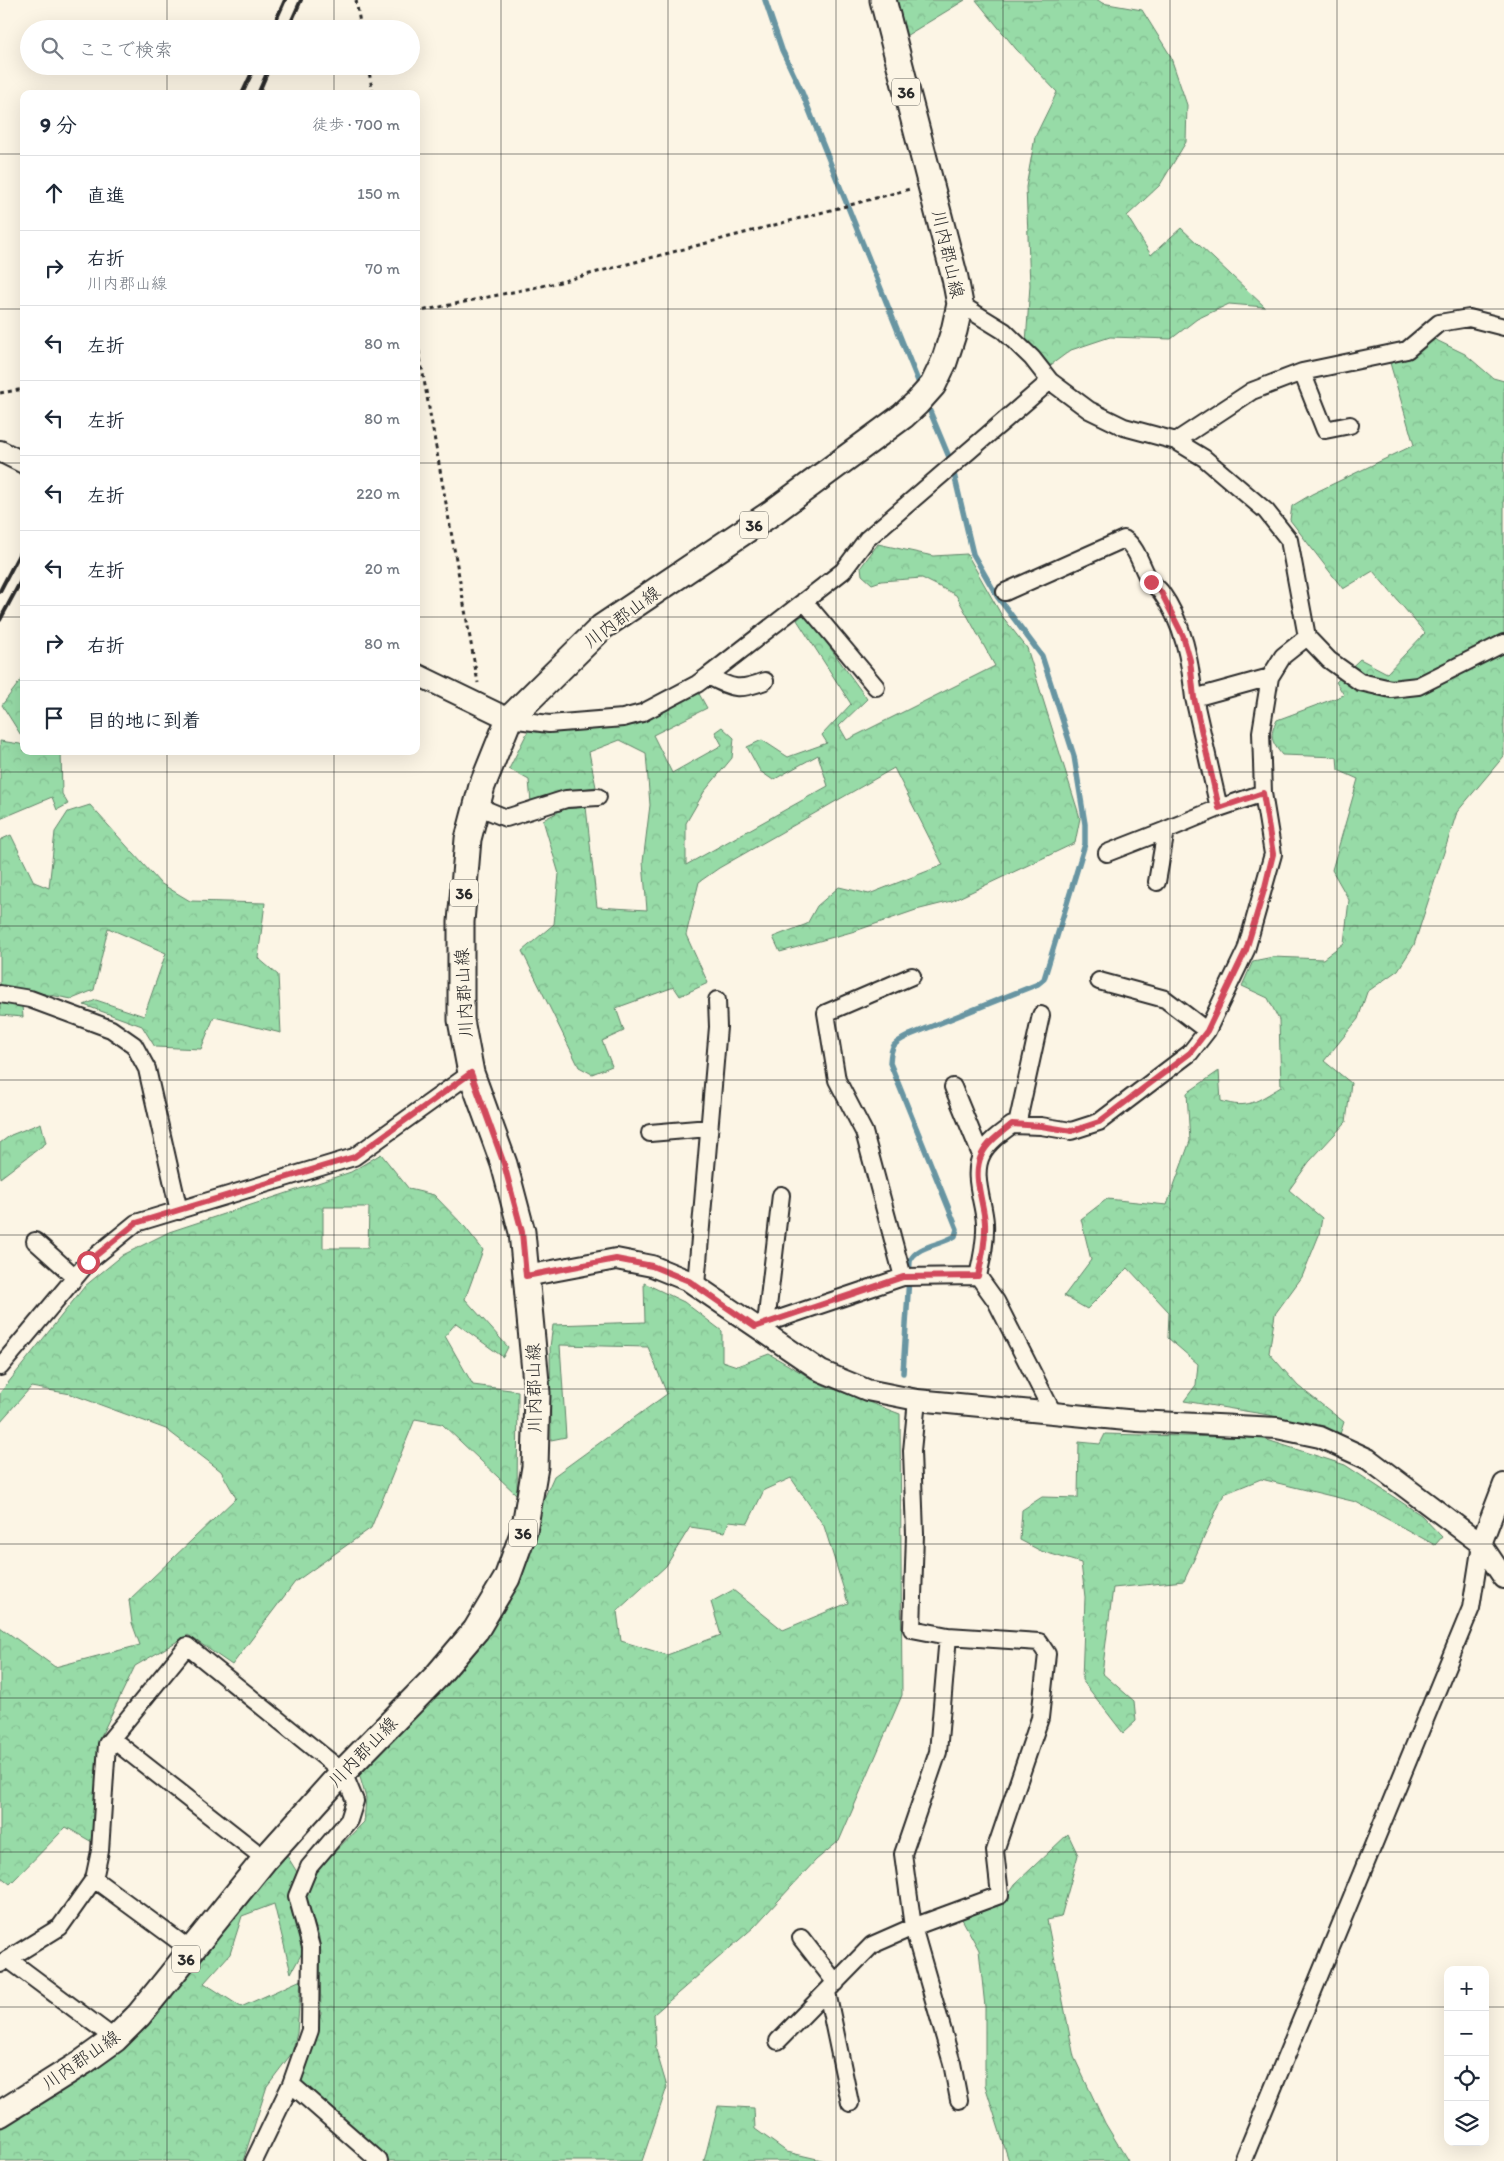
<!DOCTYPE html>
<html lang="ja">
<meta charset="utf-8">
<style>
body{margin:0;font-family:Itim,"Klee One",sans-serif;background:#f2f2f3;color:#1f2937}
.controls{position:absolute;right:15px;bottom:15px;display:grid;overflow:hidden;border-radius:10px;box-shadow:0 5px 20px #0002}
.controls button{width:45px;height:45px;display:grid;place-items:center;padding:0;border:0;border-bottom:1px solid #e0e1e3;background:#fff;color:#1f2937;font:25px sans-serif}
.stop{position:absolute;width:15px;height:15px;margin:-11px;border:4px solid #d1495b;border-radius:50%;background:#fff}
.stop.end{background:#d1495b;border-color:#fff;box-shadow:0 1px 5px #0008}
.list{margin:0;padding:0;list-style:none}
h2{display:flex;justify-content:space-between;align-items:center;height:65px;margin:0;padding:0 20px;font-size:21px}
h2 small{font-size:16px;font-weight:400;color:#747a83}
.list li{display:grid;grid-template-columns:32px 1fr auto;gap:15px;align-items:center;box-sizing:border-box;height:75px;padding:0 20px;border-top:1px solid #e0e1e3}
.list b{display:block;font-size:19px;white-space:nowrap}
.list p{margin:0;font-size:16px;white-space:nowrap;color:#747a83}
.list em{font-size:16px;font-style:normal;color:#747a83}
.icon{flex:none;width:28px;height:28px;fill:none;stroke:currentColor;stroke-width:2;stroke-linecap:round;stroke-linejoin:round}
.map{position:relative;flex:none;width:1504px;height:2161px;overflow:hidden}
.search{position:absolute;background:#fff;box-shadow:0 5px 20px #0002;left:20px;top:20px;width:400px;height:55px;display:flex;align-items:center;gap:12px;box-sizing:border-box;padding:0 18px;border-radius:28px;color:#747a83;font-size:19px}
.panel{position:absolute;background:#fff;box-shadow:0 5px 20px #0002;left:20px;top:90px;width:400px;height:665px;border-radius:10px}
.map>svg:first-child{display:block}
</style>
<div class="map">
<svg width="1504" height="2161" viewBox="0 0 1504 2161">
<defs>
<pattern id="forest-crowns" width="20" height="18" patternUnits="userSpaceOnUse" patternTransform="scale(1.25)"><rect width="20" height="18" fill="#97dba7"/><path d="M2 6a3 3 0 1 1 6 0M12 15a3 3 0 1 1 6 0" fill="none" stroke="#82bc90"/></pattern>
</defs>
<rect width="100%" height="100%" fill="#fcf5e5"/>
<filter id="ink" filterUnits="userSpaceOnUse"><feTurbulence type="fractalNoise" baseFrequency=".02" numOctaves="2"/><feDisplacementMap in="SourceGraphic" scale="10" xChannelSelector="R" yChannelSelector="G"/><feConvolveMatrix kernelMatrix="1 2 1 2 8 2 1 2 1" color-interpolation-filters="sRGB"/></filter>
<g filter="url(#ink)">
<path fill="url(#forest-crowns)" stroke="#618369" fill-rule="evenodd" d="M897,0h68l-61,37z
M976,0h122l4,3 40,7 28,45 17,50 -1,37 -26,43 -33,31 24,39 30,-27 84,79 -36,-3 -32,15 -26,20 -61,-2 -39,13 -23,17 -22,-24 4,-58 -4,-98 9,-50 22,-45 -41,-43z
M1432,338l33,16 28,24 11,3v253l-6,4 6,13v105l-47,56 -43,133 -16,25 -31,22 -9,27 -34,42 27,22 -5,39 -37,40 -20,28 33,28 -3,17 -17,42 -27,37 -6,39 29,33 46,36 -4,12 -71,-19 -85,-14 12,-16 2,-21 -30,-26 1,-26 -41,-44 -41,41 -23,-13 27,-36 -10,-41 26,-20 60,6 23,-64 -3,-48 32,-22 2,30c27,9 36,0 60,-14l-2,-67 -11,-22 -26,-12 11,-25 20,-4 50,2 21,-16 5,-43 -17,-30 26,-91 -20,-9 -1,-13 -55,-2c-11,-14 -13,-19 -5,-35l67,-25 -8,-13 24,-23 27,14 38,-40 -52,-62 -30,18 -53,-69 2,-14 20,-12 102,-49 -24,-82 22,-5z
M878,544l55,12 34,-2 35,62 25,32 53,170 -5,25 -123,58 -36,9 -61,21 -75,21 -7,-15 34,-13 10,-18 22,-19 30,7 74,-29 -49,-97 -175,100 -20,14 -13,53 22,48 -28,13 -6,-9 -58,21 8,23 -22,10 10,25 -20,8 -13,-7 -57,-116 32,-27 5,-50 -16,-54 21,-11 22,-2 11,100 50,3 -4,-48 7,-57 -4,-52 -26,-13 -31,12 7,35 -40,6 -25,10 -2,-23 -20,-11 19,-38 108,-6 62,-33 9,16 -54,27 19,38 50,-28 -7,-13 7,-5 12,11 -2,20 -28,34 -18,31v42l142,-79 -10,-31 -45,25 -13,-9 -13,-24 15,-7 26,17 39,-14 -5,-8 29,-31 -54,-84 8,-7 62,86 -28,27 8,14 148,-74 -39,-71 -34,-17 -41,3 -9,3 -10,-9 -1,-8z
M24,676v64l-22,-35z
M0,741l20,3 4,3v4h37l1,43 6,10 -11,6 -5,-13 -52,22z
M90,805l70,78 30,18 75,2 -7,55 20,17 3,58 -67,-16 -13,32 -46,-2 -13,-21 -58,-21 12,-5 48,16 22,-63 -58,-25 -14,62 -22,9 -72,-13v-146l11,-5 23,47 15,6 6,-56 13,-20z
M0,1003l22,3 1,11 -23,-2z
M41,1123l5,20 -46,35v-35l11,-8z
M381,1154l28,35 25,6 31,32 18,23 -18,49 43,48 -5,10 -47,-34 -11,13 28,49 45,6 -1,104 -75,-71 -27,-5 -44,109 -76,54 -63,83 -44,-30 -53,31 -35,72 -8,104 -26,-15 -56,57 -10,-8v-249l55,40 85,-22 -8,-22 -3,-23 107,-102 -15,-27 -55,-42 -95,-35 -40,-7 -31,35v-29l85,-107 38,-31 46,-23 182,-60zM323,1207h46l-1,41h-45z
M644,1283l40,19 38,29v30l15,5 32,-12 54,31 77,29 2,281 -63,146 -23,19 -62,67 -100,87 2,36 11,37 -25,74h-256l-86,-80 21,-67 -2,-77 -14,-39 11,-27 48,-49 2,-24 -8,-28 99,-103 81,-155 16,-36 113,-82 -19,-47 -88,-2 6,92 -15,3 -1,-93 3,-22 92,-3zM791,1478l33,48 24,77 -65,27 -50,-40 -22,12 10,33 -54,20 -46,-14 -4,-30 49,-45 24,-39 35,5 4,-11 19,2 16,-33z
M1105,1434l156,4 84,27 76,50 21,22 -7,8 -79,-43 -95,-23 -37,15 -40,87 -71,7 -11,85 32,28 2,20 -13,12 -41,-53 3,-83 -4,-34 -40,-12 -21,-11 2,-30 20,-13 36,1 1,-56 21,2z
M1068,1834l10,21 -17,62 -14,3 27,137 31,66 23,38h-119l-24,-76v-78l-6,-57 -17,-31 43,-20 10,-15z
M284,1851l13,21 -9,24 15,55 -12,22 -17,-69 -32,12 -12,38 -26,29 37,24 60,-27 -4,53 -5,20 -25,33 -24,75h-243v-35l37,-21z
M718,2106l36,2 1,21 32,23 39,9h-122z"/>
<g fill="none" stroke-linecap="round" stroke-linejoin="round">
<path stroke="#6895a2" stroke-width="5.5" d="M765,0l17,50 19,40 119,296
M929,409l20,48
M903,1373l7,-112c7,-16 32,-16 45,-25l2,-7 -67,-166c1,-19 4,-20 20,-28l128,-51 6,-5 41,-135v-20l-11,-68 -32,-100 -45,-60 -24,-42 -19,-80"/>
<defs>
<path id="minor" d="M960,304l44,27 28,27 18,23 39,29 35,17 52,14 28,17 62,53 23,29 18,97 22,23 31,22 31,7 27,-3 86,-43
M1302,372l23,58 25,-5
M1176,441l76,-50 50,-19 105,-22 32,-27 30,-5 35,9
M1005,592l119,-53c14,9 17,28 26,42 3,4 8,7 11,11 23,32 29,69 33,106
M804,601l72,86
M708,676c25,13 31,15 57,5
M509,719l40,5 74,-6 19,-5 55,-29 11,-8 135,-105 24,-32 183,-158
M1263,793l-44,15 -25,-110 76,-21
M477,806l29,12 60,-19 32,-2
M1107,853l59,-23
M1157,882l9,-52 53,-22
M1099,981l66,18 42,32
M0,994l30,5 81,30 23,16 13,24 32,142
M953,1087l28,68
M1017,1125l24,-110
M650,1133l59,-5
M35,1241l40,36
M978,1276c4,-17 8,-35 7,-53 -1,-21 -14,-48 -3,-69 6,-12 19,-21 30,-29l29,1 30,5 28,-9 91,-69 17,-22 39,-81 27,-96 -10,-61 -2,-61 9,-55 13,-21 24,-19
M978,1276l18,25 57,112
M903,1277l-39,-145 -27,-52 -11,-67 86,-37
M696,1285l22,-258 -1,-27
M766,1324l15,-129
M755,1327l148,-50 75,-1
M0,1367l88,-105 48,-39 218,-66 117,-84
M917,1400l-5,51 3,83 -3,95 36,7 91,6 8,12 -7,64 -45,133 5,44 -87,32 -10,-73 35,-102 10,-116
M112,1739l153,120
M94,1879l98,72
M801,1938l35,45
M8,1959l107,80
M0,1964l60,-37 34,-48 6,-28 7,-107 80,-98 156,126 12,29 -6,19 -40,47 -12,29 14,51 -1,83 -19,54 -37,77
M827,1992l23,111
M778,2041l94,-96 41,-18 39,136 7,37
M291,2084l88,77
M1243,2161l228,-553 10,-64"/>
<path id="tertiary" d="M0,451l24,12
M416,674l93,45
M526,1276l90,-17 36,7 37,15 132,90 46,19 50,10 220,21 140,7 43,9 48,22 113,85 23,34
M1481,1544l23,-60"/>
<path id="primary" d="M0,2114l83,-52 32,-23 24,-24 126,-156 78,-87 93,-95 40,-47 31,-52 17,-47 11,-64 2,-74 -15,-161 -18,-68 -33,-91 -10,-53v-98l7,-83 14,-53 27,-67 93,-92 171,-115 130,-96 14,-13 16,-18 11,-23 10,-31 6,-27 -5,-26 -72,-278"/>
</defs>
<use href="#minor" stroke="#2b2b2b" stroke-width="20"/>
<use href="#tertiary" stroke="#2b2b2b" stroke-width="24"/>
<use href="#primary" stroke="#2b2b2b" stroke-width="29"/>
<path stroke="#2b2b2b" stroke-width="3" stroke-dasharray="4 4" stroke-linecap="butt" d="M356,0l5,29
M368,66l5,28
M416,312l140,-29 354,-94
M416,335l62,348
M0,393l24,-4"/>
<use href="#minor" stroke="#fcf5e5" stroke-width="16"/>
<use href="#tertiary" stroke="#fcf5e5" stroke-width="20"/>
<use href="#primary" stroke="#fcf5e5" stroke-width="25"/>
<path stroke="#2b2b2b" stroke-width="4" d="M272,29l13,-29
M288,29l13,-29
M242,94l13,-28
M258,94l12,-28
M0,591l24,-46
M0,620l24,-45"/>
</g>
</g>
<g fill="none" stroke-linecap="round" stroke-linejoin="round" filter="url(#ink)">
<path stroke="#d1495b" stroke-width="6" d="M88,1262l48,-39 218,-66 117,-84 33,91 18,68 4,44 90,-17 36,7 37,15 66,46 148,-50 75,-1c4,-17 8,-35 7,-53 -1,-21 -14,-48 -3,-69 6,-12 19,-21 30,-30l29,2 31,5 27,-9 91,-69 17,-22 39,-81 19,-63 8,-33 -10,-61 -44,15 -25,-110 -4,-38 -7,-24 -22,-44 -10,-10"/>
</g>
<path fill="none" stroke="#2b2b2b" stroke-width="1" stroke-opacity="0.55" d="M167,0v29M334,0v29M501,0v2161M668,0v2161M836,0v2161M1003,0v2161M1170,0v2161M1337,0v2161M167,66v28M334,66v28M0,154h24M416,154h1088M0,309h24M416,309h1088M0,463h24M416,463h1088M0,617h24M416,617h1088M167,751v1410M334,751v1410M0,772h1504M0,926h1504M0,1080h1504M0,1235h1504M0,1389h1504M0,1544h1504M0,1698h1504M0,1852h1504M0,2007h1448M1485,2007h19"/>
<g text-anchor="middle" stroke-width="4.5" stroke-linejoin="round" paint-order="stroke">
<g fill="#fcf5e5" stroke="#6a6863" stroke-width="1">
<rect x="892" y="78.5" width="28" height="27" rx="4"/>
<rect x="740" y="511.5" width="28" height="27" rx="4"/>
<rect x="450" y="879.5" width="28" height="27" rx="4"/>
<rect x="509" y="1519.5" width="28" height="27" rx="4"/>
<rect x="172" y="1945.5" width="28" height="27" rx="4"/>
</g>
<g font-size="16" font-weight="bold" fill="#2b2b2b">
<text x="906" y="98">36</text>
<text x="754" y="531">36</text>
<text x="464" y="899">36</text>
<text x="523" y="1539">36</text>
<text x="186" y="1965">36</text>
</g>
<g font-size="18" fill="#2b2b2b" stroke="#fcf5e5">
<text transform="translate(948 254) rotate(77)" y="6">川内郡山線</text>
<text transform="translate(622 617) rotate(-37)" y="6">川内郡山線</text>
<text transform="translate(464 993) rotate(-93)" y="6">川内郡山線</text>
<text transform="translate(534 1388) rotate(-91)" y="6">川内郡山線</text>
<text transform="translate(363 1752) rotate(-46)" y="6">川内郡山線</text>
<text transform="translate(81 2060) rotate(-35)" y="6">川内郡山線</text>
</g>
</g>
</svg>
<div class="controls">
<button>+</button>
<button>−</button>
<button><svg class="icon" aria-label="locate" viewBox="0 0 24 24"><circle cx="12" cy="12" r="6"/><path d="M12 2v4M12 18v4M2 12h4M18 12h4"/></svg></button>
<button><svg class="icon" aria-label="layers" viewBox="0 0 24 24"><path d="M12 4l9 5-9 5-9-5zM3 14l9 5 9-5"/></svg></button>
</div>
<div class="stop" style="left:88px;top:1262px"></div>
<div class="stop end" style="left:1151px;top:582px"></div>
<div class="search"><svg class="icon" aria-label="search" viewBox="0 0 24 24"><circle cx="10" cy="10" r="6"/><path d="M15 15l6 6"/></svg>ここで検索</div>
<section class="panel">
<h2>9 分<small>徒歩 · 700 m</small></h2>
<ul class="list">
<li><svg class="icon" aria-label="ahead" viewBox="0 0 24 24"><path d="M12 20V5M6 11l6-6 6 6"/></svg><div><b>直進</b></div><em>150 m</em></li>
<li><svg class="icon" aria-label="right" viewBox="0 0 24 24"><path d="M7 20v-9h11M14 6l5 5-5 5"/></svg><div><b>右折</b><p>川内郡山線</p></div><em>70 m</em></li>
<li><svg class="icon" aria-label="left" viewBox="0 0 24 24"><path d="M17 20v-9H6M10 6l-5 5 5 5"/></svg><div><b>左折</b></div><em>80 m</em></li>
<li><svg class="icon" aria-label="left" viewBox="0 0 24 24"><path d="M17 20v-9H6M10 6l-5 5 5 5"/></svg><div><b>左折</b></div><em>80 m</em></li>
<li><svg class="icon" aria-label="left" viewBox="0 0 24 24"><path d="M17 20v-9H6M10 6l-5 5 5 5"/></svg><div><b>左折</b></div><em>220 m</em></li>
<li><svg class="icon" aria-label="left" viewBox="0 0 24 24"><path d="M17 20v-9H6M10 6l-5 5 5 5"/></svg><div><b>左折</b></div><em>20 m</em></li>
<li><svg class="icon" aria-label="right" viewBox="0 0 24 24"><path d="M7 20v-9h11M14 6l5 5-5 5"/></svg><div><b>右折</b></div><em>80 m</em></li>
<li><svg class="icon" aria-label="arrive" viewBox="0 0 24 24"><path d="M6 21V4h12l-3 4 3 4H6"/></svg><div><b>目的地に到着</b></div></li>
</ul>
</section>
</div>
